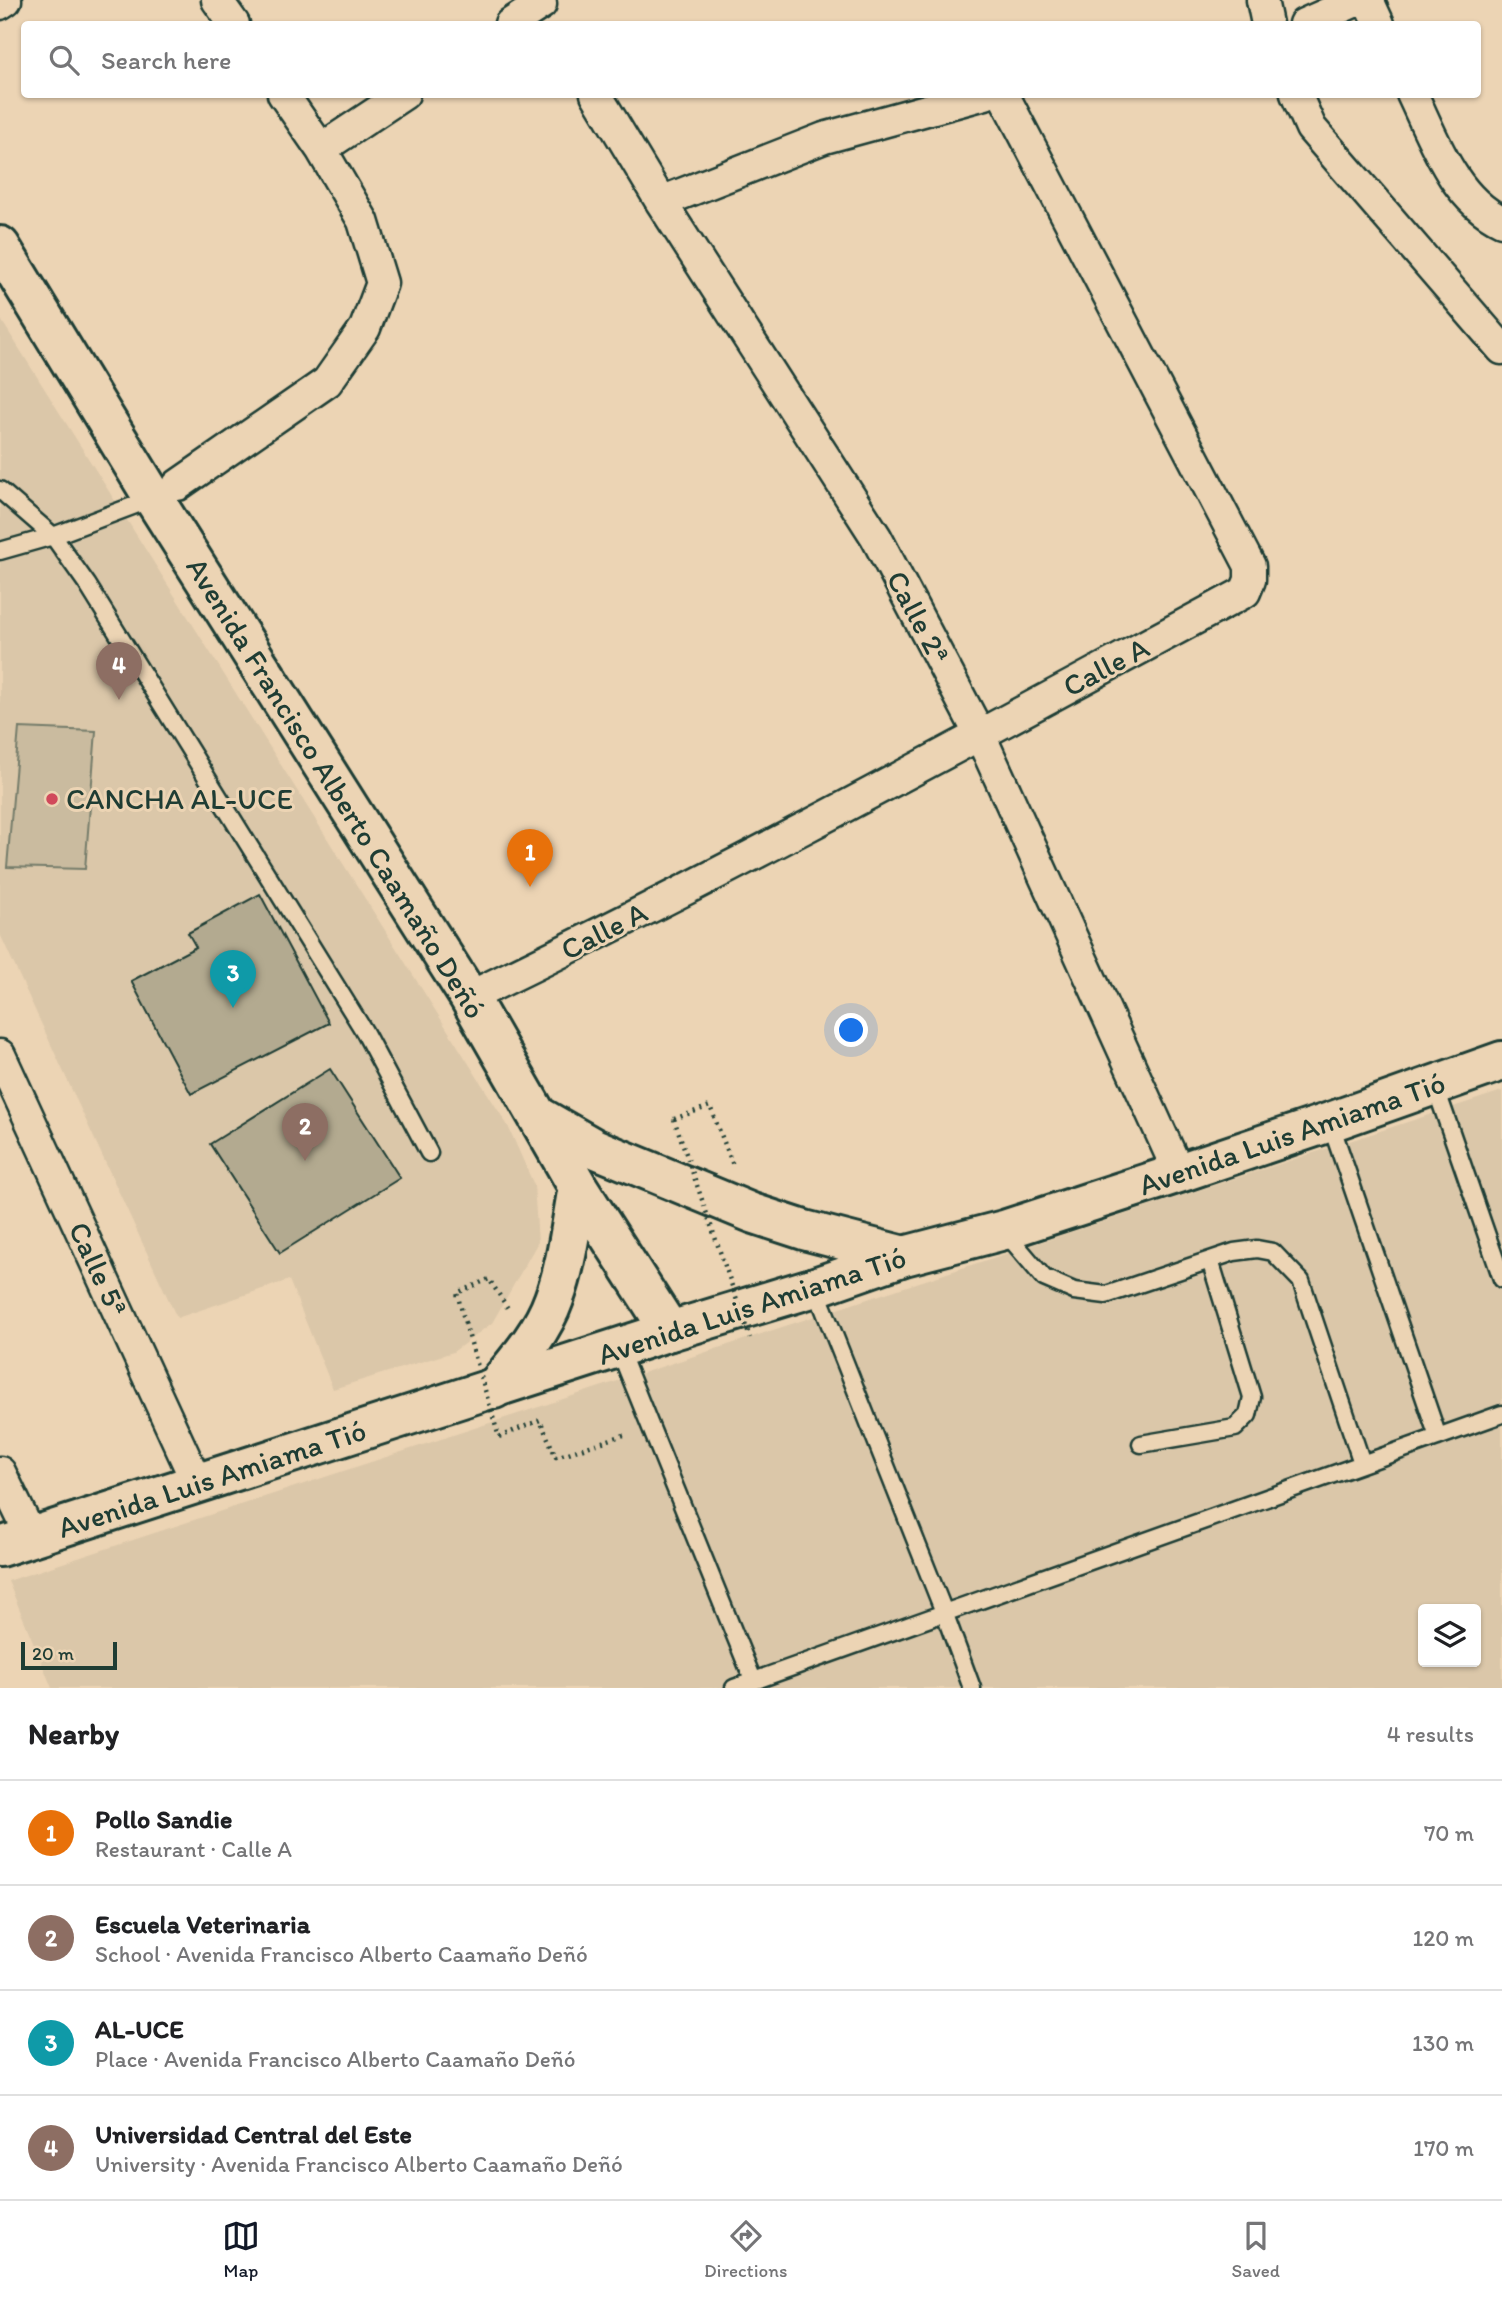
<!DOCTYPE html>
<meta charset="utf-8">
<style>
body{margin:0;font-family:Itim,sans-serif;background:#f2f2f2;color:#202124}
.controls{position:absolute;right:21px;bottom:21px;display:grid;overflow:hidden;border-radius:7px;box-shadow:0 2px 5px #0004}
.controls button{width:63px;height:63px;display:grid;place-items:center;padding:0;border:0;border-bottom:2px solid #e0e0e0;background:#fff;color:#202124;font:35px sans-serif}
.scale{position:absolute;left:21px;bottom:18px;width:96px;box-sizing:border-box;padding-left:7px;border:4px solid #1f3d34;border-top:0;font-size:19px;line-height:24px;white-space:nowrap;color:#1f3d34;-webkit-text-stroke:5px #ecd4b4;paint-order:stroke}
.you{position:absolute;left:852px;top:1031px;width:24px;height:24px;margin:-18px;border:5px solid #fff;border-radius:50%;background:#1a73e8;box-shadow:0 0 0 10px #1a73e833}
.badge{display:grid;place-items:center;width:46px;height:46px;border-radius:50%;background:#111827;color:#fff;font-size:23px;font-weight:700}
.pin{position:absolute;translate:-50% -58px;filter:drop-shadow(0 2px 4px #0008)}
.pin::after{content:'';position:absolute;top:37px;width:24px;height:21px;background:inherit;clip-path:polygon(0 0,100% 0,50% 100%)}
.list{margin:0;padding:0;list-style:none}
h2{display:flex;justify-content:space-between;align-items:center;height:91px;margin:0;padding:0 28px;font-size:30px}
h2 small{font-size:23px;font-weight:400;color:#757577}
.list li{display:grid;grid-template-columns:46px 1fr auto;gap:21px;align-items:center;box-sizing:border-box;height:105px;padding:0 28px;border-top:2px solid #e0e0e0}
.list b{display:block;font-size:26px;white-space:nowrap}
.list p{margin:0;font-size:23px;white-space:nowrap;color:#757577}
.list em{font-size:23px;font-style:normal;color:#757577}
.icon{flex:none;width:38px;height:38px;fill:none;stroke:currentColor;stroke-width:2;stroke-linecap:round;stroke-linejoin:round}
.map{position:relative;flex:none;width:1502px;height:1688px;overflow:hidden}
.search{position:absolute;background:#fff;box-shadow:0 2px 5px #0004;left:21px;right:21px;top:21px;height:77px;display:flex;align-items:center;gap:18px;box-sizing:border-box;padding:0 24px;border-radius:7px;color:#757577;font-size:26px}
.sheet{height:511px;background:#fff}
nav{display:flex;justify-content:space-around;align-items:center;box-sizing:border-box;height:98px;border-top:2px solid #e0e0e0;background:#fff;font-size:19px;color:#757577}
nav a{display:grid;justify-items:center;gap:4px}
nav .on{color:#111827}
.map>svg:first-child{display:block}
</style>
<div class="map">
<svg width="1502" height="1688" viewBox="0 0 1502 1688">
<rect width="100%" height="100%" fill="#ecd4b4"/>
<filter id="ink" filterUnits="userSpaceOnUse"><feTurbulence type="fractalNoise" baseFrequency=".0143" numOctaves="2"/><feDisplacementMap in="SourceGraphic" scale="14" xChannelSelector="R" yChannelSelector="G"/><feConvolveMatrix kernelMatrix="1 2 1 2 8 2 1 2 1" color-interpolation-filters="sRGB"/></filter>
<g filter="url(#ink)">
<path fill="#dbc7a9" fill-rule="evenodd" d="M0,318l508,808 26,59 4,57 -46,81 -39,29 -120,37 -44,-109 -112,38 -177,-384z
M1502,1091v597h-1450l-44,-107zM1423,1609h53v53h-53z"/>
<path fill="#cabb9f" stroke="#747c6a" stroke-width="2" d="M19,728l77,3 -11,138 -78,-2z"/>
<path fill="#b3aa90" stroke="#1f3d34" stroke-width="2" d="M260,894l69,129 -138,71 -60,-113 65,-34 -8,-14z
M330,1069l70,109 -120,75 -70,-109z"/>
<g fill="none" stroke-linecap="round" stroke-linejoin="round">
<defs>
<path id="service" d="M0,490l53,46 34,48 277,447 65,122
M0,551l53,-15 101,-38
M1435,1086l67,193
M1330,1122l108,315
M1005,1232l39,46 30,13 32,4 128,-43 23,-3 16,3 28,29 61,182
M815,1287l129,325 28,76
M619,1349l134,331
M1141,1444l94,-16 13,-13 4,-18 -42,-137
M734,1688l768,-274"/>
<path id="minor" d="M217,0l17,24
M1262,0l5,24
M1368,0l11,24
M0,4l6,-4
M510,24l31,-20
M1304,24l54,-24
M596,94l65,108 215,335 104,198 199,438
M1296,94l15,34 191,221
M1412,94c22,46 42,105 90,127
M321,149l83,-55
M661,202l163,-64 161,-44
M178,485l149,-103 38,-54 17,-45 -19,-62 -42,-72 -38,-55
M469,997c263,-126 519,-267 776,-405l5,-12v-14l-247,-472
M0,1055l197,428
M0,1472l31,64"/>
<path id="secondary" d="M0,1547l670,-216"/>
<path id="primary" d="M0,246l154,253 315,498 109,190 92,144 145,-44 89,-31 100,-26 175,-57 151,-51 172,-61
M538,1116l56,32 158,65 52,17 100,26
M494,1389c22,-27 48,-56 60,-90 13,-35 17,-75 24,-112"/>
</defs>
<use href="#service" stroke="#1f3d34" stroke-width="21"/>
<use href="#minor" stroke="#1f3d34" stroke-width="35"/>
<use href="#secondary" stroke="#1f3d34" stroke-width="44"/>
<use href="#primary" stroke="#1f3d34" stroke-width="44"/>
<path stroke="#1f3d34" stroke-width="4.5" stroke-dasharray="2 5" stroke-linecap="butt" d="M674,1119l36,-13 24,62
M465,1323l-8,-30 32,-14 20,31
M499,1437l41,-17 16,37 71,-23"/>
<use href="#service" stroke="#ecd4b4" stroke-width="16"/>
<use href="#minor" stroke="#ecd4b4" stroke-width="30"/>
<use href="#secondary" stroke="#ecd4b4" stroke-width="38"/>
<use href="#primary" stroke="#ecd4b4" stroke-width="38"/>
<path stroke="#1f3d34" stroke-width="4.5" stroke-dasharray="2 5" stroke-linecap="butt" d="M674,1119l76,219
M465,1323l34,114"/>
</g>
</g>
<circle fill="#d1495b" stroke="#ecd4b4" stroke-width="2.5" cx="52" cy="799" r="7"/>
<g text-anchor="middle" stroke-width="6" stroke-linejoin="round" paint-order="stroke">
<g font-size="30" fill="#1f3d34" stroke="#ecd4b4">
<text transform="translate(918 617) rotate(62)" y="10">Calle 2ª</text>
<text transform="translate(1106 667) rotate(-28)" y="10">Calle A</text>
<text transform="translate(336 788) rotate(58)" y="10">Avenida Francisco Alberto Caamaño Deñó</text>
<text transform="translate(604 931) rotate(-27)" y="10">Calle A</text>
<text transform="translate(1292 1134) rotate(-19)" y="10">Avenida Luis Amiama Tió</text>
<text transform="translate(98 1269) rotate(65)" y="10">Calle 5ª</text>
<text transform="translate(752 1306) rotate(-18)" y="10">Avenida Luis Amiama Tió</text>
<text transform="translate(212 1479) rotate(-18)" y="10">Avenida Luis Amiama Tió</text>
</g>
<g font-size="30" fill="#1f3d34" stroke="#ecd4b4" text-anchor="start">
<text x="66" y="809">CANCHA AL-UCE</text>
</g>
</g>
</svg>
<div class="controls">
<button><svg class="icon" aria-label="layers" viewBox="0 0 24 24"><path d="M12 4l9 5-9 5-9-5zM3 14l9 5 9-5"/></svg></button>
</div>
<div class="scale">20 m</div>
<div class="you"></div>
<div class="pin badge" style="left:530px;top:887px;background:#e8710a">1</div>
<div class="pin badge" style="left:305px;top:1161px;background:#8d6e63">2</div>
<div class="pin badge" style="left:233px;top:1008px;background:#0f9aa8">3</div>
<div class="pin badge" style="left:119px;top:700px;background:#8d6e63">4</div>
<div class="search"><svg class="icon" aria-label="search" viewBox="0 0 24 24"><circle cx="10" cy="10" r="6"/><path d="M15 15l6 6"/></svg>Search here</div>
</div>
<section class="sheet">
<h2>Nearby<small>4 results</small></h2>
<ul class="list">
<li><span class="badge" style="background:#e8710a">1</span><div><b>Pollo Sandie</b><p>Restaurant · Calle A</p></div><em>70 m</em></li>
<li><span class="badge" style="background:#8d6e63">2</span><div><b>Escuela Veterinaria</b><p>School · Avenida Francisco Alberto Caamaño Deñó</p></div><em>120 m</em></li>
<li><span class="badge" style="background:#0f9aa8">3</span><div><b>AL-UCE</b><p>Place · Avenida Francisco Alberto Caamaño Deñó</p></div><em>130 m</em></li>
<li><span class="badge" style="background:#8d6e63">4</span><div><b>Universidad Central del Este</b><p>University · Avenida Francisco Alberto Caamaño Deñó</p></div><em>170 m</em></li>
</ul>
</section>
<nav>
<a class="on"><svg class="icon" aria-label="map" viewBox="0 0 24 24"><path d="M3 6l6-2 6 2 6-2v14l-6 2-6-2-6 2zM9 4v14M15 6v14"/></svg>Map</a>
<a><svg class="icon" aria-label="directions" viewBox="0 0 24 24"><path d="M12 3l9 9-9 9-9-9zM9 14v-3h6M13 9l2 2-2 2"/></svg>Directions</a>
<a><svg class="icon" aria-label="saved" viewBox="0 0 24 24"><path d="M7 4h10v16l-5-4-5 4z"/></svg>Saved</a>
</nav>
